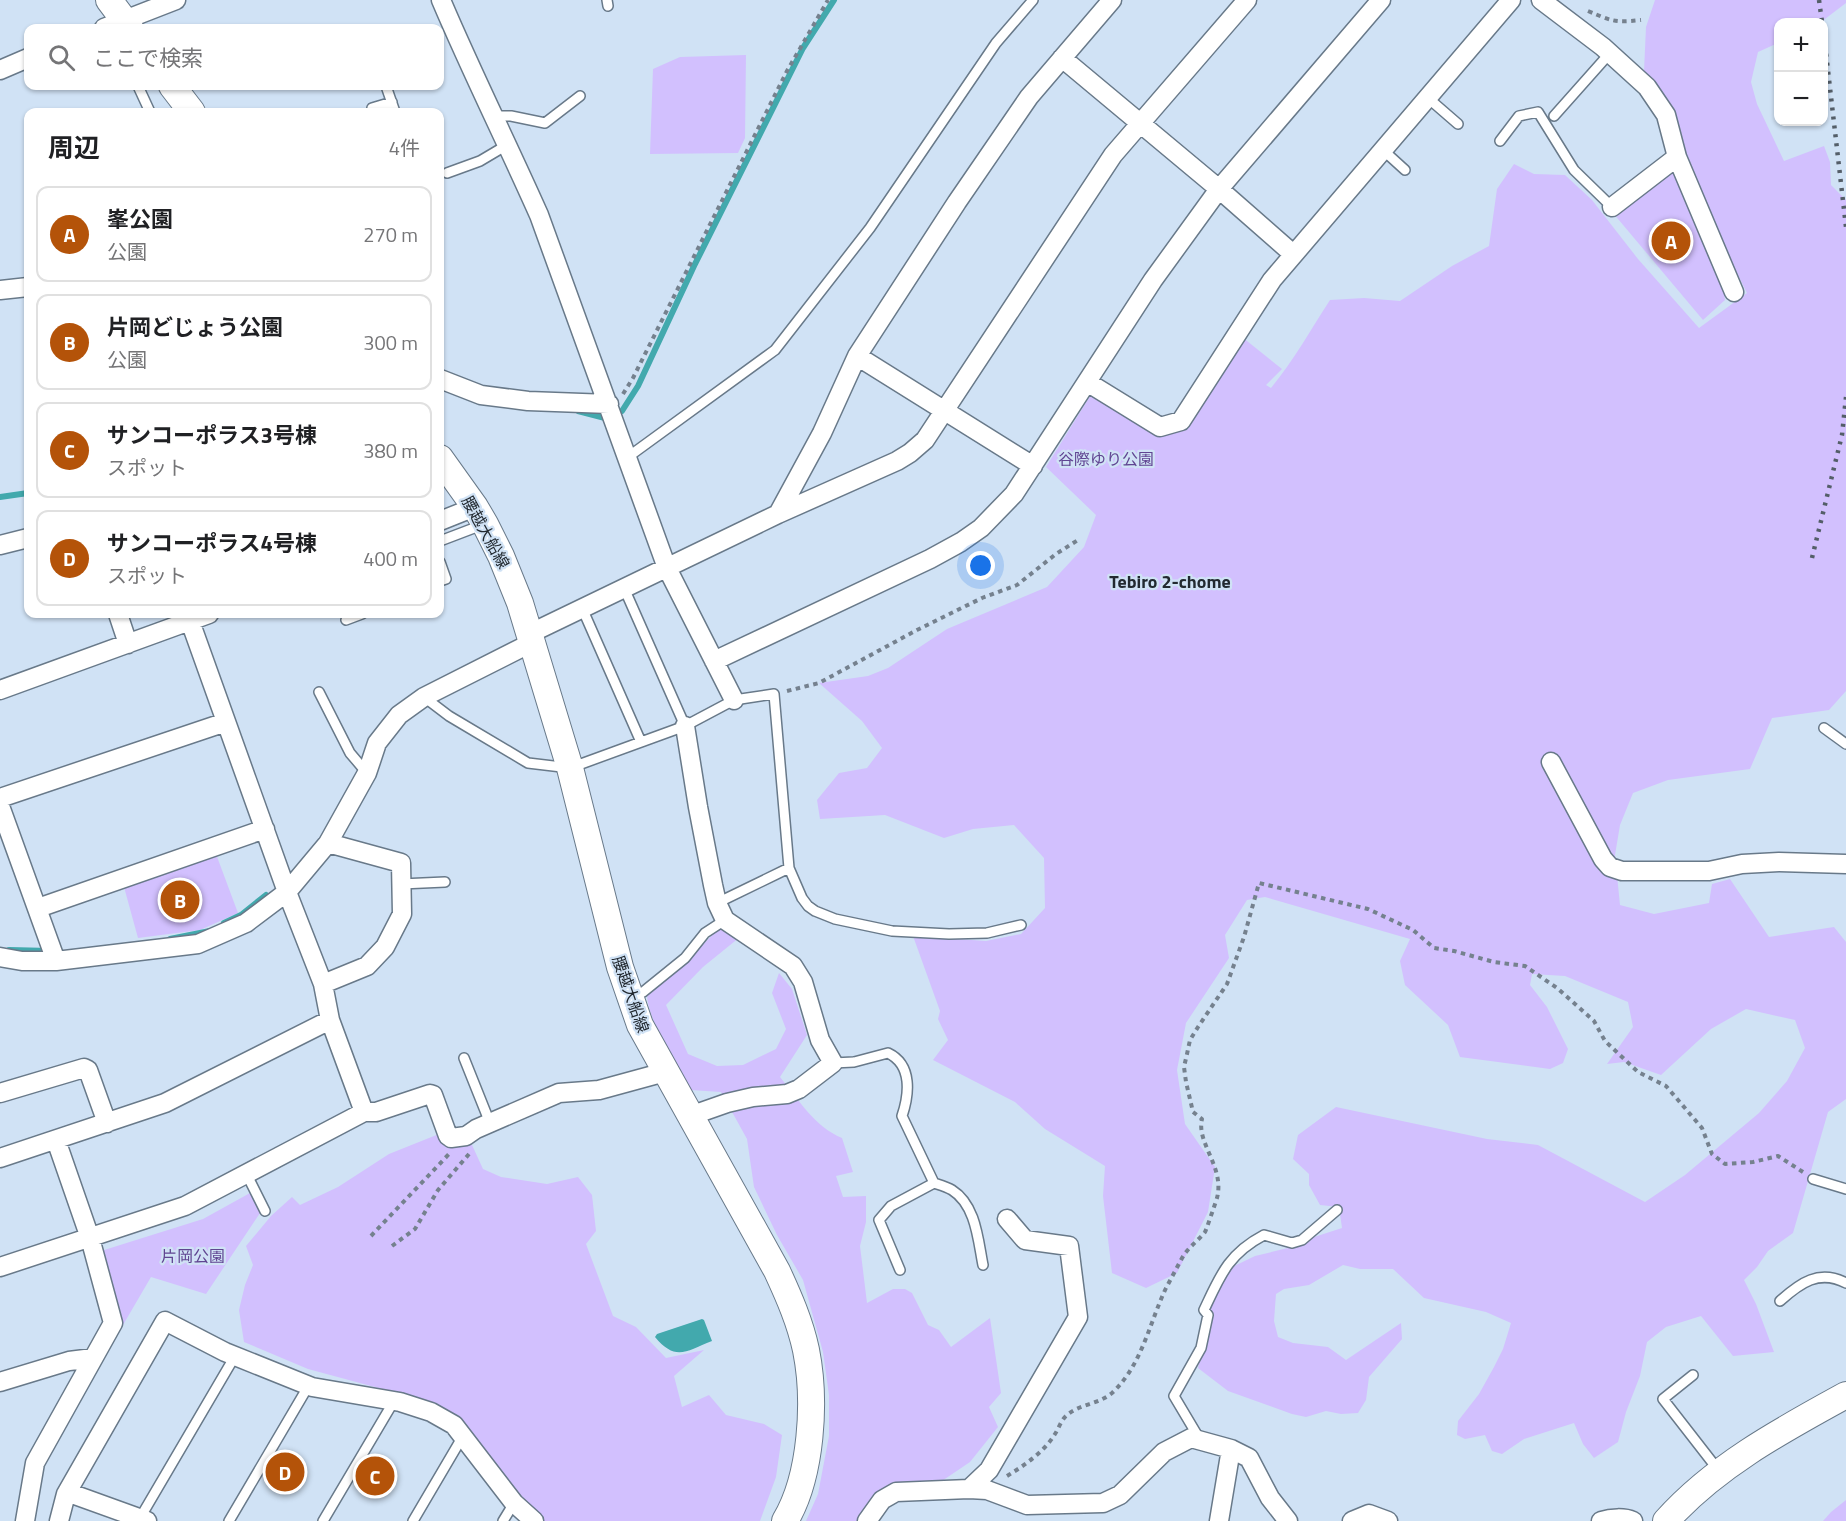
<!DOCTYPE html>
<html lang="ja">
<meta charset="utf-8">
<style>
body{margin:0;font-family:"Titillium Web","Noto Sans JP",sans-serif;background:#f6f6f6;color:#202124}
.controls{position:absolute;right:18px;top:18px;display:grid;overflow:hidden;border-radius:12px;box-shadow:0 2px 4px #0004}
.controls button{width:54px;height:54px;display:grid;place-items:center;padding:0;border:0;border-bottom:2px solid #e0e0e0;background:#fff;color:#202124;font:30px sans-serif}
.you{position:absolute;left:981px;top:566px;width:21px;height:21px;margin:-15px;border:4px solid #fff;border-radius:50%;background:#1a73e8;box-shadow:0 0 0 9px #1a73e833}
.badge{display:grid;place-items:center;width:39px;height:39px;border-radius:50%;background:#b45309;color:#fff;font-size:20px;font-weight:700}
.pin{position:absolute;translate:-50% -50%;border:3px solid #fff;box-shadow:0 2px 6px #0006}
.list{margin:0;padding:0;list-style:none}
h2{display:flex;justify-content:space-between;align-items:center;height:78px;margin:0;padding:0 24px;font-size:26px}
h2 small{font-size:20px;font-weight:400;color:#757577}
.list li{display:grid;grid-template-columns:39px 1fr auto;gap:18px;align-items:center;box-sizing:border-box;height:96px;margin:0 12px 12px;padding:0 12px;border:2px solid #e0e0e0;border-radius:12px}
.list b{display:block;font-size:22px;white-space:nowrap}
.list p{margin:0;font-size:20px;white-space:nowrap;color:#757577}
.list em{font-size:20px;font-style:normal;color:#757577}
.icon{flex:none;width:33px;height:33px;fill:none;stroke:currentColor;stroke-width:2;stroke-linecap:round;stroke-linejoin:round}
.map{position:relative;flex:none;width:1846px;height:1521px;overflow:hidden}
.search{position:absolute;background:#fff;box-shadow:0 2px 4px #0004;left:24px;top:24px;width:420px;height:66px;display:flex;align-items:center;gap:15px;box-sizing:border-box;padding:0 21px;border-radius:12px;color:#757577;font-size:22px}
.panel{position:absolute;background:#fff;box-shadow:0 2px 4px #0004;left:24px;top:108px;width:420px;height:510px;border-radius:12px}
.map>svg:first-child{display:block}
</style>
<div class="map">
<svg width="1846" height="1521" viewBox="0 0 1846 1521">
<rect width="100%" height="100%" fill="#d0e2f5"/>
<path fill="#d2c0fe" d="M1655,0h191v3l-25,19h-43v21l-20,9 -7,30 6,22 27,57 40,-15 6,16 1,23 15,15v491l-17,19 -57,8 -22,51 -82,11 -35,13 -13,32 -5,30 5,50 34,9 55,-11 3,-19 18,-5 39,58 65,-10 12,15v157l-18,13 -35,121 -25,18 -11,16 -13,13 12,24 18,48 -41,4 -32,-40 -35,11 -19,15 -7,34 -14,36 -8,30 -24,16 -11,-14 -9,-21 -50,16 -22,15 -10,-3 -7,-16 -20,4 -8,-4 1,-14 21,-27 15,-27 9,-18 8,-26 -25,-11 -62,-14 -31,-29h-33l-17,-4 -34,20 -25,4 -8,5 -2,27 4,16 15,6 35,4 18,13 55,-37 1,16 -33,38 -3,23 -8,13 -17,1 -15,-3 -20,6 -14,-3 -64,-23 -30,-23 13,-63 17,-36 27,-13 33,-8 17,-8 37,-12 -3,-21 -19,-2 -11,-20v-11l-16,-15 5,-24 38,-28 151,32 51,6 107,57 40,-27 74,-62 28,-32 18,-33 -10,-28 -49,-11 -35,20 -50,46 -37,-13 -17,2 26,-37 -5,-25 -63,-26 -33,-2 -2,11 17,22 21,42 -5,14 -13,6 -90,-12 -12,-32 -43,-40 -5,-24 10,-22 -145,-42 -18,3 -22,35 4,23 -43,65 -9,47 8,54 30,43 -7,45 -31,61 -31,15 -34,-15 -9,-77 2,-30 -60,-37 -30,-27 -82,-42 15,-20 -10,-21 2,-8 -27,-75 73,5 35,-7 24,-26 -1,-50 -30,-33 -41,4 -29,9 -59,-23 -65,4 -3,-19 22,-27 28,-5 15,-20 -20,-27 -43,-38 49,-7 20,-8 59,-39 100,-42 37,-40 12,-32 -50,-48 46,-74 66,42 84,-98 40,32 -16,16 5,3c23,-28 40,-59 59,-88l34,-2 36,3 52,-35 37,-20 8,-57 17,-25 20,10 31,1 27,25 46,59 61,69 48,-35 -39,-77 -29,-77 -7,-31 -28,-37 2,-44z
M746,55l-1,83 -7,15 -88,1 3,-85 27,-12z
M1671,170l6,1 45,109 3,20 -22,20 -90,-107z
M216,854l22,59 -38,17 -62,8 -14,-51z
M726,928l14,9 -37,30 -37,38 22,49 29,12 26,-1 33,-16 10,-20 -14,-36 7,-20 13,16 15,46 -27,42c18,22 35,50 62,61l11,34 -17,4 7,21 23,-1v26l-6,24 7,57 26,-14h12l7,4 16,32 11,5 12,17 39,-29 11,75 -12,14 9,20 -28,35 -34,23 -35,3 -38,33h-57l12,-27 11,-58v-41l-6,-43 -20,-72 -26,-45 -23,-48 -7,-48 -26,-47 -30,-2c-13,-24 -44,-69 -44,-96l37,-29 32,-34z
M439,1134c10,8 19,12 33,11l11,24 18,8 46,7 31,-7 14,18 4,36 -10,13 27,72 23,11 30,31 38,-8 -30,26 8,31 27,-12 17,20 38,9 18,11 -6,42 -16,44h-217l-6,-9 -25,-23 -38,-52 -77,-44 -89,-24 -64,-27 -5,-32 6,-25 8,-20 -7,-19 25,-30 21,-19 8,8 38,-18 51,-33z
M250,1193l10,20 -54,81 -55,-17 -28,48 -22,-74 102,-32z
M1846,1500v21h-23l8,-9z"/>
<path fill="#42a9ad" d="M702,1319l2,1 8,21c-26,10 -36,21 -57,-4l2,-3z"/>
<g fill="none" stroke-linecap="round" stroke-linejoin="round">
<path stroke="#42a9ad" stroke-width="6" d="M578,411l27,7 17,-7 16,-25 56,-120 109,-218 31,-48
M0,497l28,-4
M224,923l17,-8 25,-20
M170,939l40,-8
M9,950l41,1"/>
<defs>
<path id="lane" d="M607,0l1,6
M138,86l12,26
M386,86l9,26
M1428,98l30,26
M372,108l20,-6
M494,116h17l34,7 35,-27
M1554,116l56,-63
M1500,141l19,-25 19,-4 36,58 38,37
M1383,150l22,20
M447,173l33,-12 27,-16
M628,457l147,-107 95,-122 126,-185 37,-43
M440,541l42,-16
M440,562l6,17 -6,2
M624,588l61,138
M582,608l59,134
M346,620l16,-6
M319,692l31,61 17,20
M424,697l25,19 79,47 42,5 115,-42 49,-26 40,-6 15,174 13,30 6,8 7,5 20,8 57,12 57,3 38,-1 34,-8
M1824,728l22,16
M401,884l44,-2
M717,903l72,-35
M633,996l10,-4 42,-34 20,-25 20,-13
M464,1058l26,65
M833,1063l21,-1 34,-9c25,12 21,42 14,63l32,67c6,2 13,4 18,7 24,15 26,50 31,75
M247,1175l18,36
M1813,1179l33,10
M900,1270l-21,-50 12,-14 43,-23
M1780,1301c20,-18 39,-32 66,-18
M1693,1375l-30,24 56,72
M1199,1438l-25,-42 27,-48 7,-33 -4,-5c16,-34 24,-56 60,-75l28,8 10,-3 35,-30
M140,1518l95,-162
M229,1521l80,-136
M323,1521l71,-120
M413,1521l50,-85
M503,1521l11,-18"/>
<path id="street" d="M441,0c31,73 66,143 98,215l128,353 67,132
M1541,0l62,47 44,40 19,28 11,42 57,135
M104,28l72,-28
M1062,58l157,131 74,65
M0,70l28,-12
M1612,207l65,-50
M0,290l28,-3
M857,356l176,110
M440,379l41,16 47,6 81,3
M1087,382l73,45 21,-6 91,-141 239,-280
M778,514l119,-53 13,-8 15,-13 188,-285 134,-155
M440,521l35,-14
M0,545l28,-7
M118,614l10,30
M190,621l97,271 36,92 7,36 34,92
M529,634l249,-120 44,-81 35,-77 100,-154 72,-105 83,-97
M714,661l216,-102 31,-17 20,-14 33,-34 139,-214 66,-91 162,-189
M0,690l209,-76
M685,726l13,81 15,78 4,18 8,17 68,46 10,16 17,58 13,23 -34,26 -12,5 -34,3 -26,6 -37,13
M1551,762l52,97 7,8 12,4h87l33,-7 37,-2 67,2
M0,798l226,-76
M0,806l56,155
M38,908l227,-79
M0,957l22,4h34l142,-17 48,-21 41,-31 41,-49 39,-70 10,-30 22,-28 25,-18 107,-54
M323,984l44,-18 18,-19 17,-33 -1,-51 -73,-20
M0,1093l84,-25 4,2 19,53
M451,1138l15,-2 10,-7 83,-36 40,-3 66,-18
M0,1158l165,-55 165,-83
M0,1267l185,-61 179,-94h12l54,-18 3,1 15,41
M0,1382l69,-21 24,-3
M969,1489l20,-19 89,-153 -9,-71 -44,-6 -18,-21
M66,1494l9,1 72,26
M25,1521l10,-58 78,-140 -23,-85 -34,-98
M59,1521l7,-27 99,-173 60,31 87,35 88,15 31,10 23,13 60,78 20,18
M867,1521l15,-21 14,-8 73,-3 18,1 40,15 76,-2 17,-8 44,-43 27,-14 40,11 18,9 21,40 18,23
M1219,1521l12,-72
M1352,1521l17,-7 19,7
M1601,1521c10,-3 23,-4 32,0"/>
<path id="secondary" d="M109,0l21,28
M172,86l20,26
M440,458l35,49 10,17 16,32 19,47 50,165 50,199 20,58 137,246c12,26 23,51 29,79 10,50 6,126 -21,171
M1666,1521c49,-55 116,-91 180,-126"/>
</defs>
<use href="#lane" stroke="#687989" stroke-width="12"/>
<use href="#street" stroke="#687989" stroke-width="21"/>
<use href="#secondary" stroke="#687989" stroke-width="28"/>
<path stroke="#75818e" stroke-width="4" stroke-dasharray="4.5 4.5" stroke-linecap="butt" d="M1588,11c24,10 26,12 53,9
M623,394l10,-16 154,-307 41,-71
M787,691l32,-8 98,-53 65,-32 35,-13 39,-31 22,-14
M371,1236l78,-82
M392,1246l23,-17 23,-39 31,-36
M1007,1476c18,-11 37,-24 48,-42 4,-6 6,-14 12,-19 13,-11 32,-11 45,-22 30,-28 37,-69 54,-105 5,-9 10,-19 15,-28 6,-12 16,-18 24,-28 2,-4 10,-28 12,-34 8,-31 -21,-55 -15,-79l-9,-7 -7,-30 -2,-15 3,-13 3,-14 8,-13 29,-43 17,-47 15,-54 109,26 45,21 21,18 20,3 40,11 31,4 32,22 37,33 11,20 33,31 28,14 36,42 10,26 13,10 28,-2 25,-6 25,16"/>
<use href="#lane" stroke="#fff" stroke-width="9"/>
<use href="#street" stroke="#fff" stroke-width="18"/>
<use href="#secondary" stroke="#fff" stroke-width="26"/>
<path stroke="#545e68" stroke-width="4.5" stroke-dasharray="3 6" stroke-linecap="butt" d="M1819,0l3,22
M1824,36l22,191
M1812,558l30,-123 4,-38"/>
</g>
<g text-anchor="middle" stroke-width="4.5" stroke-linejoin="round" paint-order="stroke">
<g font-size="16" fill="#604592" stroke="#d0e2f5">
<text x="1106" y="465">谷際ゆり公園</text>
<text x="193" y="1262">片岡公園</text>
</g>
<g font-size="16" fill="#222930" stroke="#d0e2f5">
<text transform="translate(486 532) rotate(61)" y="6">腰越大船線</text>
<text transform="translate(631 994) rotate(71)" y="6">腰越大船線</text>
</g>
<g font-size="18" font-weight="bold" fill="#222930" stroke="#d0e2f5">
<text x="1170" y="588">Tebiro 2-chome</text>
</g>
</g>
</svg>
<div class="controls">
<button>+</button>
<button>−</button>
</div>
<div class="you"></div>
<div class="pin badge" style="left:1671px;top:241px">A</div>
<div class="pin badge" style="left:180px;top:900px">B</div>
<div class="pin badge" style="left:375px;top:1476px">C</div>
<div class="pin badge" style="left:285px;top:1472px">D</div>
<div class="search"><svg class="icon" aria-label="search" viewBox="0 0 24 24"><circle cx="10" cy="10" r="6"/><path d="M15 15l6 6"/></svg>ここで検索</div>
<section class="panel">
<h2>周辺<small>4件</small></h2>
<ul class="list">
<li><span class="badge">A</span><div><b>峯公園</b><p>公園</p></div><em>270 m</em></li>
<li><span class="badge">B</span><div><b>片岡どじょう公園</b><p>公園</p></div><em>300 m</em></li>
<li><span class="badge">C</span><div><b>サンコーポラス3号棟</b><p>スポット</p></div><em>380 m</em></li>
<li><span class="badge">D</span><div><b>サンコーポラス4号棟</b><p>スポット</p></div><em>400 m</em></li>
</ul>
</section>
</div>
